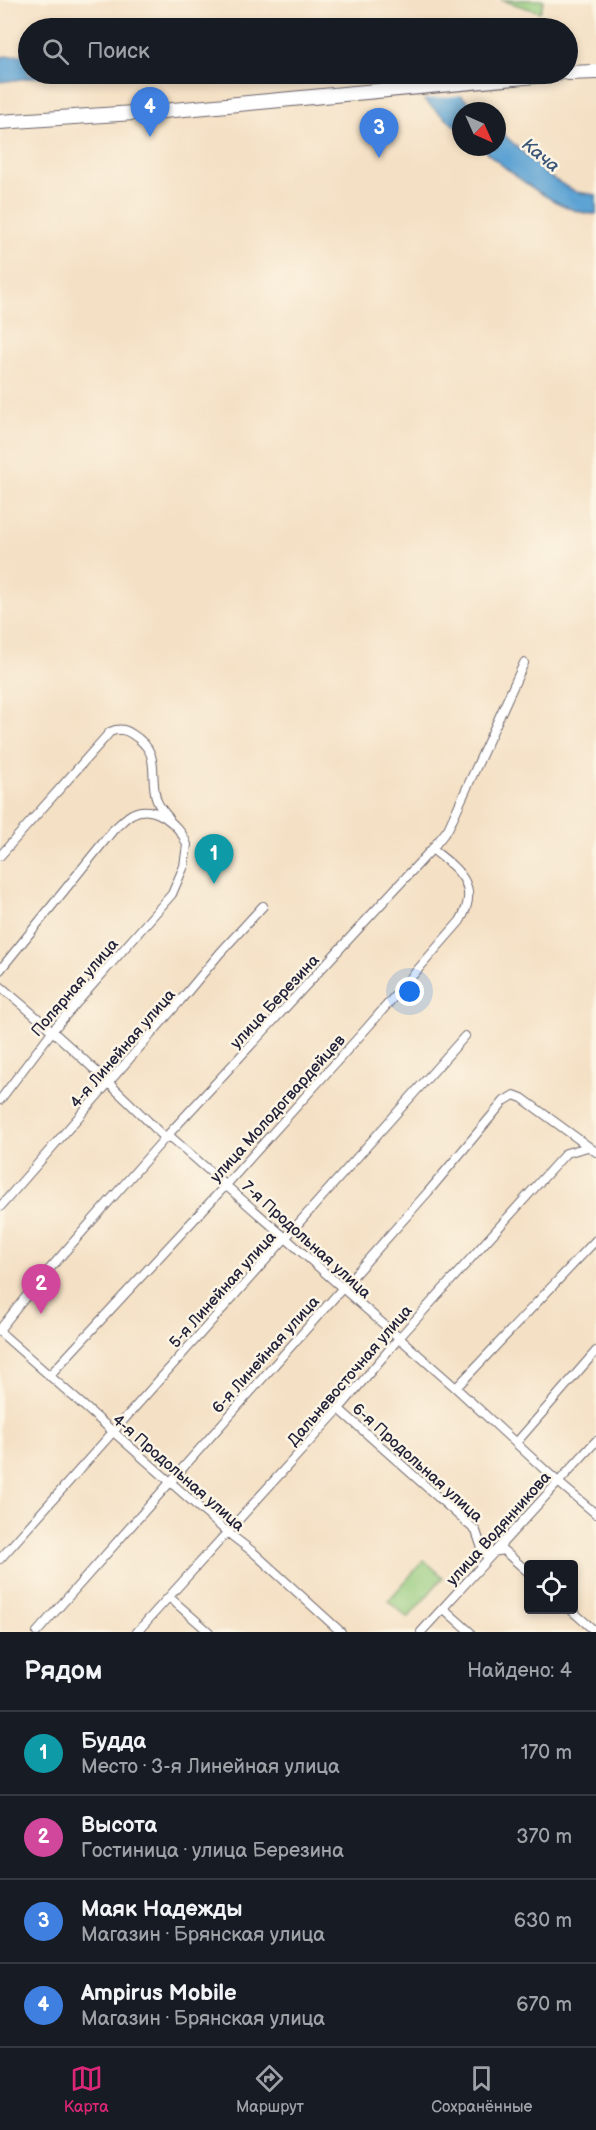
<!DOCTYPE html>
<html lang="ru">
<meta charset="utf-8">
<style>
body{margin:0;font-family:"Balsamiq Sans",sans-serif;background:#20242c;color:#f1f3f6}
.controls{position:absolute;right:18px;bottom:18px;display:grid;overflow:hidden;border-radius:6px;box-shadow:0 3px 9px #0003}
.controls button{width:54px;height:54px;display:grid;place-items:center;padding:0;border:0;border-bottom:2px solid #363941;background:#171b24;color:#f1f3f6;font:30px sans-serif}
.compass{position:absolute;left:452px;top:102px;width:54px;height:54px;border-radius:50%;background:#171b24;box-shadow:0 3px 9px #0003;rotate:135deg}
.you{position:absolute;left:410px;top:992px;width:21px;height:21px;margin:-15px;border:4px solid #fff;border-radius:50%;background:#1a73e8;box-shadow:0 0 0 9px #1a73e833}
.badge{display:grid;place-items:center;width:39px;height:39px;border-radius:50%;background:#db2777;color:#fff;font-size:20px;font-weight:700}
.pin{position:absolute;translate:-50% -50px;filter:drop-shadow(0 2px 3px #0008)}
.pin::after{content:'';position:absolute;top:32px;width:21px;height:18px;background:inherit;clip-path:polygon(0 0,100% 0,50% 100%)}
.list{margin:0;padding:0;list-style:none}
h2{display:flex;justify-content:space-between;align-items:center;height:78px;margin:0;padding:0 24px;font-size:26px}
h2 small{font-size:20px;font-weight:400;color:#9ea1a6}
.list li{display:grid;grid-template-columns:39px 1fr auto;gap:18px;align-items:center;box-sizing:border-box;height:84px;padding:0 24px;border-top:2px solid #363941}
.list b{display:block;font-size:22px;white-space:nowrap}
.list p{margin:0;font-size:20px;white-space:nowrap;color:#9ea1a6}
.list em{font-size:20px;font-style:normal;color:#9ea1a6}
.icon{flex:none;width:33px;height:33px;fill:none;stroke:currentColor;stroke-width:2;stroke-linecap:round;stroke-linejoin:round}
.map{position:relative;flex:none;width:596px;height:1632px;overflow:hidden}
.search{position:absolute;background:#171b24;box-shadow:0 3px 9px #0003;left:18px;right:18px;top:18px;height:66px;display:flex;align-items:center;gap:15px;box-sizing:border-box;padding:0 21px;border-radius:33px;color:#9ea1a6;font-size:22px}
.sheet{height:414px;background:#171b24}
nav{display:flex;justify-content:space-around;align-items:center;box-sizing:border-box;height:84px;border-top:2px solid #363941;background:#171b24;font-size:16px;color:#9ea1a6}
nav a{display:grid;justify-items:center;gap:3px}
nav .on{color:#db2777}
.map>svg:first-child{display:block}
</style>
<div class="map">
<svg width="596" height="1632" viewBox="0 0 596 1632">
<rect width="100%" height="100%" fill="#fcf5e5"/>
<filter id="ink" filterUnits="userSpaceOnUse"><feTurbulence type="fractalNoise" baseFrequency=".0167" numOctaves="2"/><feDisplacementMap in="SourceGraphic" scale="12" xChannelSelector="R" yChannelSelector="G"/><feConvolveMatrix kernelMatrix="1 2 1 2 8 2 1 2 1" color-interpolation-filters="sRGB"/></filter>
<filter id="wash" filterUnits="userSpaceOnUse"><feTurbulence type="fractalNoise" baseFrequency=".008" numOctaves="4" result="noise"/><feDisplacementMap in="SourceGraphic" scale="24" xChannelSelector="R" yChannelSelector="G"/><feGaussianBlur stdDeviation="1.35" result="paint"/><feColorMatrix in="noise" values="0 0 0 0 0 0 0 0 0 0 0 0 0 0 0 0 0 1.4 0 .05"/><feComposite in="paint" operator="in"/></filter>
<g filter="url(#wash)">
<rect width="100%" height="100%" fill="#f4e0c4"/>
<path fill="#94cb7e" stroke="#5b765c" stroke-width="1.5" d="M501,0h43l-4,12z
M424,1560l19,17 -35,41 -20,-17z"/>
<path fill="#5da3d3" stroke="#406287" stroke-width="1.5" d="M28,54v20h32l-60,8v-25z
M392,74h44l43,37h-18v20z
M497,128l51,48 28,16 20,3v19c-35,1 -89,-44 -116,-67h17z"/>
<path fill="#f4e0c4" d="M404,74h36l24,21 -45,5 -30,-25z"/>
</g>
<g filter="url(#ink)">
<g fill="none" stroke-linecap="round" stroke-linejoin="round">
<defs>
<path id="street" d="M0,856l110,-124c8,-4 15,-3 22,2 30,19 17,36 24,64 2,8 8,14 13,20
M0,970l114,-141c6,-5 12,-12 18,-15 21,-12 49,11 55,31l-3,21 -12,28 -119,136 -53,70
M0,986c58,48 112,99 165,152h7l284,250 102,94 38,32
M0,1207l180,-206 40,-48 43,-47
M0,1329l32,-40 133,-151 267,-289 16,-20 76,-166
M0,1332l227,200 26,20 88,80
M49,1376l177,-191 140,-156 94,-108c21,-35 -1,-51 -28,-72
M456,1388l140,-148
M339,1409l137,122 8,23 19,-4 25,22
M516,1443l80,-92
M0,1559l465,-523
M169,1597l40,35
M443,1608l27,24
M571,1610l25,22
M37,1632l391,-440 76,-91 10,-6 8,3 74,54
M137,1632l202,-223 60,-71 167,-185 22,-6
M421,1632l175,-191"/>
<path id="highway" d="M568,73l28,-1
M0,122l163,-11 395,-37"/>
</defs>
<use href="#street" stroke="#6c646b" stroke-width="10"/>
<use href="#highway" stroke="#6c646b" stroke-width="16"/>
<use href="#street" stroke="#fff" stroke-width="8"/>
<use href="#highway" stroke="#fff" stroke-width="14"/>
</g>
</g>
<g text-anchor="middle" stroke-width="5" stroke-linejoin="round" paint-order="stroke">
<g font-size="16" fill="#22223b" stroke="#fcf5e5">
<text transform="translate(74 987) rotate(-49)" y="6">Полярная улица</text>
<text transform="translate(274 1001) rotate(-47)" y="6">улица Березина</text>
<text transform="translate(122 1048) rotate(-49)" y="6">4-я Линейная улица</text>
<text transform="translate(277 1108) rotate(-48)" y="6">улица Молодогвардейцев</text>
<text transform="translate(307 1239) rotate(42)" y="6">7-я Продольная улица</text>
<text transform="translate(222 1289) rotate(-48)" y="6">5-я Линейная улица</text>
<text transform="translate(265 1354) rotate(-48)" y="6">6-я Линейная улица</text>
<text transform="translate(349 1375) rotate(-49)" y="6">Дальневосточная улица</text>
<text transform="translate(418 1462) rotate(42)" y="6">6-я Продольная улица</text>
<text transform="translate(179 1472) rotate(41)" y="6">4-я Продольная улица</text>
<text transform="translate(498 1528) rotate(-48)" y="6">улица Водянникова</text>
</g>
<g font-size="18" font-style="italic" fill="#3a5678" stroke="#fcf5e5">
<text transform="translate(541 155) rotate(39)" y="6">Кача</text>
</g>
</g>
</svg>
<div class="controls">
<button><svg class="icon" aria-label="locate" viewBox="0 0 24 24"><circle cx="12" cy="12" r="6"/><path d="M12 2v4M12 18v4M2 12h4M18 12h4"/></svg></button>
</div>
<svg class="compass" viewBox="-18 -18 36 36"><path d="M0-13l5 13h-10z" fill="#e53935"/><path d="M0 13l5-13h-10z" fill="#9ea1a6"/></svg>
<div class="you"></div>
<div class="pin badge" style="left:214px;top:884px;background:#0f9aa8">1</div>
<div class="pin badge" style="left:41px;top:1314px;background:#d1479c">2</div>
<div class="pin badge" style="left:379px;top:158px;background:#3f7fe0">3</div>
<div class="pin badge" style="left:150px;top:137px;background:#3f7fe0">4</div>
<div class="search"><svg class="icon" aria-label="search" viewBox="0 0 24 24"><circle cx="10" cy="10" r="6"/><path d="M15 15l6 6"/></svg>Поиск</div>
</div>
<section class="sheet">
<h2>Рядом<small>Найдено: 4</small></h2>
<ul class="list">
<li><span class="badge" style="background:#0f9aa8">1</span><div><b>Будда</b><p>Место · 3-я Линейная улица</p></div><em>170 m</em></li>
<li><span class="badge" style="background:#d1479c">2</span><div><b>Высота</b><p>Гостиница · улица Березина</p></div><em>370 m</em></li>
<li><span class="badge" style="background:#3f7fe0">3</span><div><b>Маяк Надежды</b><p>Магазин · Брянская улица</p></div><em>630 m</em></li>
<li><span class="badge" style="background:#3f7fe0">4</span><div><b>Ampirus Mobile</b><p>Магазин · Брянская улица</p></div><em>670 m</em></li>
</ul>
</section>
<nav>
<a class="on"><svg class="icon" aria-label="map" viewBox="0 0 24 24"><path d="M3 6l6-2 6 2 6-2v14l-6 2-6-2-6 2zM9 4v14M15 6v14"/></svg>Карта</a>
<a><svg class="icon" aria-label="directions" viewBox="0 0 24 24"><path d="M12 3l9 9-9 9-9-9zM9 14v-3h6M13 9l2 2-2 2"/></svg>Маршрут</a>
<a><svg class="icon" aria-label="saved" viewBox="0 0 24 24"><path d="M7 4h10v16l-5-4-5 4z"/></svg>Сохранённые</a>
</nav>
